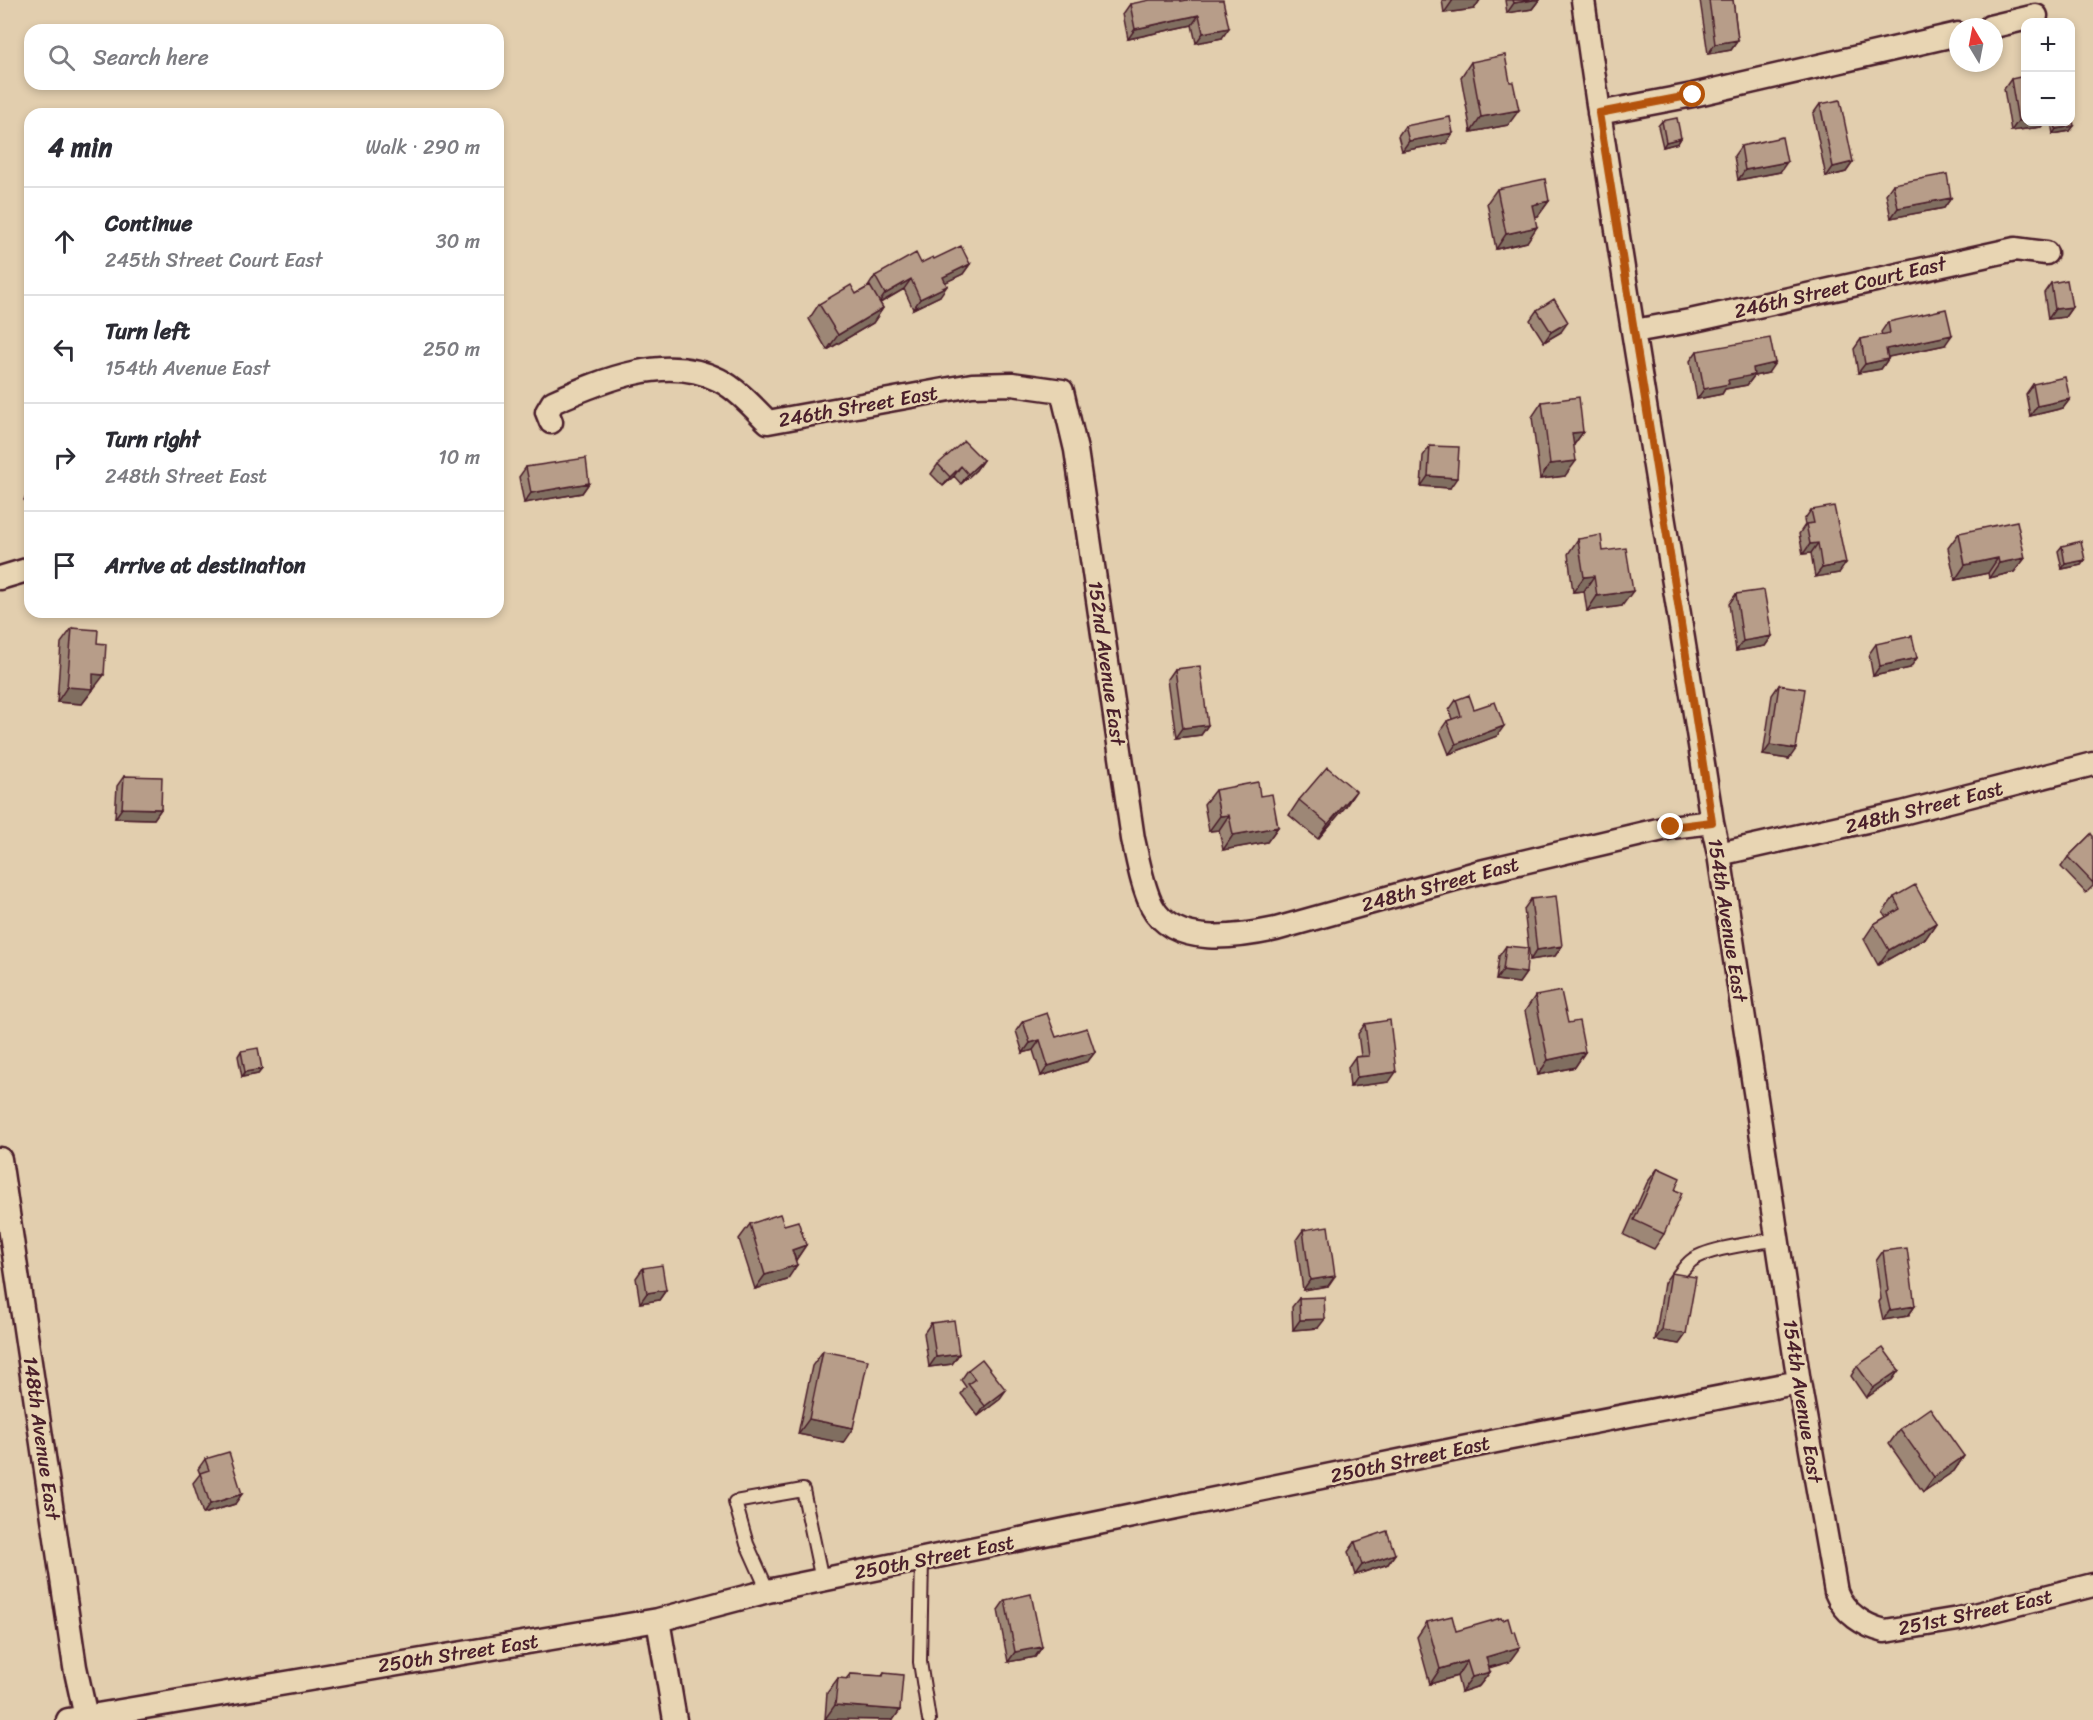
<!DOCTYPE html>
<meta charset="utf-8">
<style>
body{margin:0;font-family:Sriracha,sans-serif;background:#f7f7f7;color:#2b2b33}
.controls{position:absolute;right:18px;top:18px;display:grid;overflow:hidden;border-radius:12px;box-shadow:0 3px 9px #0003}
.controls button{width:54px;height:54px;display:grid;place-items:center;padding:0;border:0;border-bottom:2px solid #e1e1e2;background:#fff;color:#2b2b33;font:30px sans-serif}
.compass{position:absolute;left:1949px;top:18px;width:54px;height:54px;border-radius:50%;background:#fff;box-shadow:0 3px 9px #0003;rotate:350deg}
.stop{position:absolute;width:18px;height:18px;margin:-14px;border:4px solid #b45309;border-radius:50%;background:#fff}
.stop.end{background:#b45309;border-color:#fff;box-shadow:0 2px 6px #0008}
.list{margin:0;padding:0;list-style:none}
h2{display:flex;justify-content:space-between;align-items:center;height:78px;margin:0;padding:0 24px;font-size:26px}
h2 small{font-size:20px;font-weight:400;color:#7c7c81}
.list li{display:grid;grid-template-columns:39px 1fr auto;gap:18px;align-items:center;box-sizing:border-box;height:108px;padding:0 24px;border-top:2px solid #e1e1e2}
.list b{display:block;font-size:22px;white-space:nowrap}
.list p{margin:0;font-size:20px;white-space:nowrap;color:#7c7c81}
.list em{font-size:20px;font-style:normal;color:#7c7c81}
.icon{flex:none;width:33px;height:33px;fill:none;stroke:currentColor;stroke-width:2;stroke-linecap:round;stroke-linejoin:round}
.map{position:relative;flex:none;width:2093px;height:1720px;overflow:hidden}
.search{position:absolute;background:#fff;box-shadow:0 3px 9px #0003;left:24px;top:24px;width:480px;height:66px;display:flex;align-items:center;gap:15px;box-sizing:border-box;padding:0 21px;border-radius:18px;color:#7c7c81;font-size:22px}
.panel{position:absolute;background:#fff;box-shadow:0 3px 9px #0003;left:24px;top:108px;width:480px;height:510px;border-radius:18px}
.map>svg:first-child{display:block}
</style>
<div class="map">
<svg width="2093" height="1720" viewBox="0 0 2093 1720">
<rect width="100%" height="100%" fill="#e2ceae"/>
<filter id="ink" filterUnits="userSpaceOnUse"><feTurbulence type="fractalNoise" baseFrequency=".0167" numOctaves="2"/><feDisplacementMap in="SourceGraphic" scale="12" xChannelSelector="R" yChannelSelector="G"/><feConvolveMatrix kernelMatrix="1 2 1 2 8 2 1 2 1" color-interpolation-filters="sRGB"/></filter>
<g filter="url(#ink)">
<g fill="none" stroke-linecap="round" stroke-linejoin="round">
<defs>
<path id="service" d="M1678,1276c4,-5 8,-11 13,-15 15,-13 66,-18 87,-22
M922,1560l-2,102 9,58
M768,1591l-21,-47 -12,-42 68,-12 19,90"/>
<path id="minor" d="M1583,0c38,275 87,548 129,822l7,32 80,528 37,210c8,21 28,34 49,39l73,-12 135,-34
M1990,27l46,-11
M1599,113l94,-18 265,-61
M1634,331l56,-10 325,-72 31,4
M551,422l-4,-10 6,-10c50,-22 114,-49 166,-22 18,9 35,28 49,42l204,-37 40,-1 50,7 14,59 57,389c5,21 9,47 19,67 22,42 86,31 124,23l200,-56 195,-46 41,-5
M0,578l30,-9
M1719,854l183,-41 191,-49
M0,1159l75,508 11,50
M658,1620l17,100
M68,1720l590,-100 110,-29 738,-152 293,-57"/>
</defs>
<use href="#service" stroke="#4a1f2b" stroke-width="16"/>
<use href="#minor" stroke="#4a1f2b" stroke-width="27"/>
<use href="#service" stroke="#e8d5b3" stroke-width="12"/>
<use href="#minor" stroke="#e8d5b3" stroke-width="22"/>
</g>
<path fill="#9d8776" stroke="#4a1f2b" stroke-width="1.5" d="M1187,0l35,38 -26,5 -4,-18 -64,14 -5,-25 7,-10 51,-3z
M1442,0h38l-6,9 -30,4z
M1505,0h34l-7,9 -25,4z
M1700,0h33l5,40 -7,10 -23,4z
M1471,62l37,63 -37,7 -10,-55z
M2011,79l14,43h20l-4,5 -30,4 -7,-42z
M1820,104l33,58 -7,10 -20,5 -13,-63z
M1662,121l19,17 -3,5 -15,4 -5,-21z
M2051,122h19v9l-17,3z
M1405,126l41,17 -44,8 -4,-15z
M1741,146l39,26 -42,8 -4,-24z
M1893,184l58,14 -7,10 -53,10 -5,-24z
M1497,189l52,12 -11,15 -3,1 -8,25 -31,7 -9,-46z
M934,259l36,5 -7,10 -18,8 -5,14 -27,13 -9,-20 -24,14 3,5 -10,15 -46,27 -18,-31 10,-15 37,-10 12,-7 7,-11z
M2051,283l21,24 -7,10 -17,2 -4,-26z
M1537,310l24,22 -17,10 -14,-22z
M1888,322l57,23 -58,12 1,2 -7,10 -23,4 -4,-24 7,-10 21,-4 -1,-3z
M1697,351l71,22 -14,3 -7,9 -22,4 -3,5 -25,5 -7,-38z
M2033,384l37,15 -7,9 -33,8 -4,-22z
M1542,402l41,30 -9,13 -9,31 -25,3 -8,-62z
M1430,446l20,42 -29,-2 2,-30z
M983,460l-7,10 -15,14 -7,-8 -11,10 -12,-12 7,-10z
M526,467l63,16 -7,10 -58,10 -5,-26z
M30,491v15l-6,-6z
M1811,510l28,63 -24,4 -4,-24 -8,1 -4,-20 6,-9 -1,-5z
M1959,533l66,25 -11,14 -25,6 -1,-5 -33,7 -7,-32z
M1578,539l25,12 19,55 -35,5 -3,-20 -11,1 -5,-38z
M2062,546l23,14 -4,5 -19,4 -4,-18z
M1736,594l36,42 -7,10 -29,5 -7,-47z
M72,628l21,62 -11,14 -25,-2 4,-59z
M1876,644l34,24 -37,8 -4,-22z
M1175,669l33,56 -7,10 -25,3 -8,-59z
M1779,685l10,74 -26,-4 9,-60z
M1456,700l18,9 23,27 -48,18 -9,-23 7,-10 5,-2 -3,-9z
M124,776l37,33 -7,10 -39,-1 2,-32z
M1215,790l45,6 18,31 -11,15 -44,8 -4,-20 -10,1 -5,-27z
M1299,800l47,6 -28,33 -29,-24z
M2091,834l2,52 -7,7 -25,-26 7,-10z
M1894,897l42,26 -10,15 -48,27 -14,-26 10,-15 12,-7 -3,-5z
M1531,899l31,47 -7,10 -25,4 -6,-51z
M1506,946l20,27 -7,10 -23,-3 3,-24z
M1535,996l33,27 17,29 -10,15 -37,8 -13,-64z
M1023,1021l33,16 39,15 -7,9 -47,15 -8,-26 -10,3 -7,-22z
M1365,1024l24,58 -39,5 -2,-20 7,-10 6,-1 -3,-22z
M241,1051l21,18 -4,5 -16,3 -4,-21z
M1658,1168l17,22 -11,44 -10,15 -30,-14 23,-52z
M750,1224l34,1 22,20 -10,15 -9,20 -32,9 -16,-50z
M1303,1230l25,56 -25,4 -7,-50z
M1883,1251l32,55 -7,10 -25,4 -4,-18 2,-3 -5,-38z
M643,1268l23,22 -7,10 -19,3 -4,-25z
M1671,1273l15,61 -7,10 -24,-4 9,-57z
M1299,1298l19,30 -25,2 -1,-23z
M931,1323l28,31 -7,10 -23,3 -5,-34z
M823,1351l20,92 -45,-9 14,-68z
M1857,1366l42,4 -7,10 -26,18 -15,-22z
M968,1370l31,30 -21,16 -17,-22 5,-7 -5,-7z
M1900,1429l64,27 -10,15 -31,21 -34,-48z
M205,1459l30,45 -32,10 -10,-31 7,-9 -2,-5z
M1355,1542l40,12 -7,10 -33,11 -7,-23z
M1005,1600l37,47 -7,10 -27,5 -10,-52z
M1427,1622l29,9 53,31 -20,6 1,4 -11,14 -18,6 -4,-16 -27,8 -13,-47z
M884,1673l16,37 -7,10 -68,-1 2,-26 11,-15 8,1 4,-5 32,2z"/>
<path fill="#806e60" stroke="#4a1f2b" stroke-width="1.5" d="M1453,0h27l-6,9 -30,4z
M1533,0h6l-7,9 -25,4 7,-10z
M1199,15l-7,10 -64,14 7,-10z
M1229,28l-7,10 -26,5 7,-10z
M1738,40l-7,10 -23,4 7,-10z
M1519,110l-11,15 -37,7 10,-15z
M2025,120v2h20l-4,5 -30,4 7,-10z
M2074,126l-4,5 -17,3 3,-5z
M1453,133l-7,10 -44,8 7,-10z
M1681,138l-3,5 -15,4 3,-5z
M1787,162l-7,10 -42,8 7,-10z
M1853,162l-7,10 -20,5 7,-10z
M1951,198l-7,10 -53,10 7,-10z
M1549,201l-11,15 -16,4 10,-15z
M1537,227l-10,15 -31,7 10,-15z
M970,264l-7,10 -27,13 7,-10z
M911,279l-7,10 -26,15 7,-10z
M947,286l-7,10 -27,13 7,-10z
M2072,307l-7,10 -17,2 7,-10z
M883,308l-10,15 -46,27 11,-15z
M1568,322l-7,10 -17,10 7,-10z
M1952,335l-7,10 -66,14 7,-10z
M1888,359l-7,10 -23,4 7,-9z
M1775,363l-7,10 -14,3 -7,9 -22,4 -3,5 -25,5 7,-10 49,-21z
M2070,399l-7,9 -33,8 7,-10z
M1583,432l-10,14 -1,-13z
M983,460l-7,10 -15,14 7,-10z
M1576,461l-11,15 -25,3 10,-15z
M961,466l-7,10 -11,10 7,-9z
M1428,476l29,2 -7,10 -29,-2z
M589,483l-7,10 -58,10 7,-10z
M1818,543l-7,10 -8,1 7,-10z
M1998,558l-10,15 -33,7 10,-15z
M2025,558l-11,14 -25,6 10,-15z
M2085,560l-4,5 -19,4 3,-5z
M1846,563l-7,10 -24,4 7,-9z
M1594,576l-10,15 -11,1 11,-15z
M1633,591l-11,15 -35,5 10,-15z
M1772,636l-7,10 -29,5 7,-10z
M1917,658l-7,10 -37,8 7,-10z
M93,674l11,1 -22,29 -25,-2 10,-15z
M1208,725l-7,10 -25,3 7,-10z
M1504,726l-7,10 -48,18 7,-10z
M1770,745l26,4 -7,10 -26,-4z
M1356,791l-10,15 -28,33 10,-15z
M122,808l39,1 -7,10 -39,-1z
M1229,815l-10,15 -10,1 11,-15z
M1278,827l-11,15 -44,8 10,-15z
M1936,923l-10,15 -48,27 11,-15z
M1562,946l-7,10 -25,4 7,-10z
M1503,970l23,3 -7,10 -23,-3z
M1040,1040l-7,10 -10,3 7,-10z
M1095,1052l-7,9 -47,15 7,-10z
M1585,1052l-10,15 -37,8 10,-15z
M262,1069l-4,5 -16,3 3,-5z
M1396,1072l-7,10 -39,5 7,-10z
M806,1245l-10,15 -4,-10z
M797,1265l-10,15 -32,9 10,-14z
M1335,1276l-7,10 -25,4 7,-10z
M666,1290l-7,10 -19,3 7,-10z
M1915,1306l-7,10 -25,4 7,-10z
M1325,1319l-7,9 -25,2 7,-10z
M1662,1330l24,4 -7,10 -24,-4z
M959,1354l-7,10 -23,3 7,-10z
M1899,1370l-7,10 -26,18 7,-10z
M1006,1390l-7,10 -21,16 7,-10z
M809,1419l44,9 -10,15 -45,-9z
M1964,1456l-10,15 -31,21 11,-15z
M242,1494l-7,10 -32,10 7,-10z
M1395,1554l-7,10 -33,11 7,-10z
M1042,1647l-7,10 -27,5 7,-10z
M1520,1647l-11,15 -34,9 11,-14z
M1467,1661l-10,15 -27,8 10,-15z
M1490,1672l-11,14 -18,6 11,-15z
M835,1705l65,5 -7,10 -68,-1z"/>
<path fill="#b79d89" stroke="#4a1f2b" stroke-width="1.5" d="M1150,0h31v1l6,-1h36l6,28 -26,5 -4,-18 -64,14 -5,-25z
M1513,0h20l-19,3z
M1709,0h24l5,40 -23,4z
M1505,55l5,27h3l6,28 -38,7 -10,-55z
M2025,76v44l-7,1 -7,-42z
M1840,100l13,62 -20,5 -13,-63z
M2070,106l4,20 -18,3 -1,-7h15z
M1450,117l3,16 -44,8 -4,-15z
M1677,118l4,20 -15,4 -4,-21z
M1782,137l5,25 -42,8 -4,-24z
M1947,174l4,24 -53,10 -5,-24z
M1545,179l4,22 -17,4 5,22 -31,7 -9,-45z
M961,246l9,18 -27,13 4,9 -27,13 -9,-20 -26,15 -10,-18 41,-23 5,10 12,-6 1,2z
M2067,280l5,27 -17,2 -4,-26z
M851,285l5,9 14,-8 13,22 -45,27 -19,-31z
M1554,299l14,23 -17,10 -14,-22z
M1946,309l6,26 -66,14 2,10 -23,5 -4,-25 29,-6 -2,-11z
M1770,338l5,25 -22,5 1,7 -26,5 1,4 -25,5 -7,-38z
M2065,377l5,22 -33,7 -4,-22z
M1579,397l4,35 -11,1 4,28 -26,3 -8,-62z
M964,441l19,19 -15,14 -7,-8 -11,11 -12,-13z
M1430,446l29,1 -2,31 -29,-2z
M586,458l3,25 -58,10 -5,-26z
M1834,506l12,57 -24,5 -4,-25 -8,1 -4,-20 8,-1 -3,-13z
M2017,521l8,37 -26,5 -1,-5 -33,7 -6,-32z
M1601,535l2,16 23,-3 7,43 -36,5 -3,-20 -10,1 -6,-38z
M2081,541l4,19 -20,4 -3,-18z
M1764,590l8,46 -29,5 -7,-47z
M72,628l26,2 -1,13 9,1 -2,31 -11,-1v15l-26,-2z
M1912,636l5,22 -37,8 -4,-22z
M1200,666l8,59 -25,3 -8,-59z
M1779,685l26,4 -9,60 -26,-4z
M1469,695l5,14 21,-7 9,24 -48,18 -9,-23 14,-5 -5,-16z
M1327,767l29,24 -28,33 -29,-24z
M124,776l38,1 -1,32 -39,-1z
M1258,782l2,14 12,-2 6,33 -45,8 -4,-20 -9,1 -5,-26z
M2091,834l2,2v47l-25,-26z
M1915,885l21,38 -47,27 -15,-26 26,-15 -6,-12z
M1556,896l6,50 -25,4 -6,-51z
M1506,946l22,2 -2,25 -23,-3z
M1561,991l7,32 11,-2 6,31 -37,8 -13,-64z
M1047,1013l9,24 31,-9 8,24 -47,14 -8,-26 -10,3 -7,-22z
M1390,1020l6,52 -39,5 -2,-20 14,-1 -4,-32z
M258,1048l4,21 -17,3 -4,-21z
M1658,1168l22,10 -5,12 7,3 -18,41 -30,-14z
M780,1214l4,11 14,-4 8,24 -14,5 5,15 -32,10 -15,-51z
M1328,1226l7,50 -25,4 -7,-50z
M1907,1248l8,58 -25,4 -4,-18 2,-1 -5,-40z
M662,1265l4,25 -19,3 -4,-25z
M1671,1273l25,4 -10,57 -24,-4z
M1324,1297l1,22 -25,1 -1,-22z
M954,1320l5,34 -23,3 -5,-34z
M1883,1348l16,22 -26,18 -16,-22z
M823,1351l45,9 -15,68 -44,-9z
M982,1359l24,31 -21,16 -17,-22 7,-5 -7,-9z
M1930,1408l34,48 -30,21 -34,-48z
M229,1452l13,42 -32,10 -10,-31 9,-3 -4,-11z
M1387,1531l8,23 -33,11 -7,-23z
M1031,1594l11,53 -27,5 -10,-52z
M1452,1616l4,15 45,-13 1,2 6,-2 4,14 3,-1 5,16 -34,10 4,15 -18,5 -5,-16 -27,8 -13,-47z
M884,1673l19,2 -3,35 -65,-5 3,-27 12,1v-5l33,2z"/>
</g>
<g fill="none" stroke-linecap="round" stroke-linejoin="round" filter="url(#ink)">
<path stroke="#b45309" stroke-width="8" d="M1671,827l41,-5 -34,-218 -79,-491 94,-18"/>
</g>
<g text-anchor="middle" stroke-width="5" stroke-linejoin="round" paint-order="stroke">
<g font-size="20" fill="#4a1f2b" stroke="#e8d5b3">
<text transform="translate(1840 287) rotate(-13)" y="7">246th Street Court East</text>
<text transform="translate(858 406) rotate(-10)" y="7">246th Street East</text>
<text transform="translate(1107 663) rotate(82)" y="7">152nd Avenue East</text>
<text transform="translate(1924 807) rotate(-14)" y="7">248th Street East</text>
<text transform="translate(1440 884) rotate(-15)" y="7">248th Street East</text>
<text transform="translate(1728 920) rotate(81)" y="7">154th Avenue East</text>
<text transform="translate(1803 1401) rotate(81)" y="7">154th Avenue East</text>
<text transform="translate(42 1438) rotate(82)" y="7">148th Avenue East</text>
<text transform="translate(1410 1459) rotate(-12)" y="7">250th Street East</text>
<text transform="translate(934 1557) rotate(-11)" y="7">250th Street East</text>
<text transform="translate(1975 1612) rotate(-12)" y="7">251st Street East</text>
<text transform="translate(458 1653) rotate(-9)" y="7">250th Street East</text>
</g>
</g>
</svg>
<div class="controls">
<button>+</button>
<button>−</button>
</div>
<svg class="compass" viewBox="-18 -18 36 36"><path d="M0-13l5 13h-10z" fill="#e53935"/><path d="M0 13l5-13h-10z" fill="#7c7c81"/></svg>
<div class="stop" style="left:1693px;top:95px"></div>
<div class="stop end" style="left:1671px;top:827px"></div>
<div class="search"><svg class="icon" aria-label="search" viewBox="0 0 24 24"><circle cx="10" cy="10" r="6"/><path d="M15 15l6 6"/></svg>Search here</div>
<section class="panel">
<h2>4 min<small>Walk · 290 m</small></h2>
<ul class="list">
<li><svg class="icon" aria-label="ahead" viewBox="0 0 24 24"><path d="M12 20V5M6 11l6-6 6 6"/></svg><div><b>Continue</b><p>245th Street Court East</p></div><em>30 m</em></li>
<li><svg class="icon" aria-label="left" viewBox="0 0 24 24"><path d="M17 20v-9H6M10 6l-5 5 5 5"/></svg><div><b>Turn left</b><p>154th Avenue East</p></div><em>250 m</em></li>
<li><svg class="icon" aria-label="right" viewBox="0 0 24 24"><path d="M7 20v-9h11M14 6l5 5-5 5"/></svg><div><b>Turn right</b><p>248th Street East</p></div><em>10 m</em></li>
<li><svg class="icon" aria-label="arrive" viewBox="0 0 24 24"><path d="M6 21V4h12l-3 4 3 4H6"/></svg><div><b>Arrive at destination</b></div></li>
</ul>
</section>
</div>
